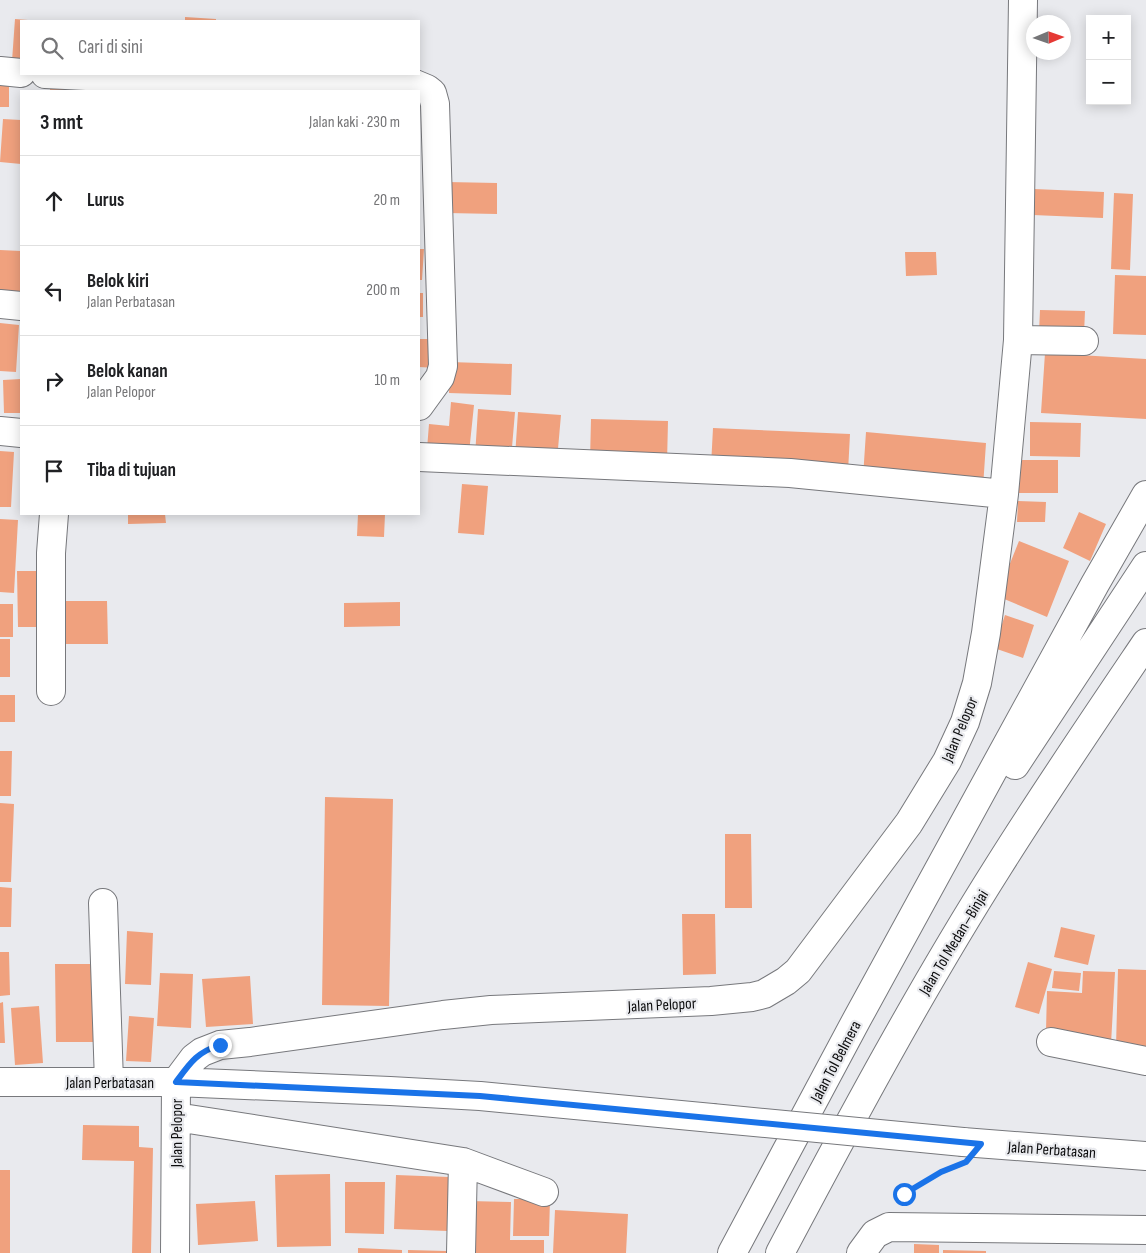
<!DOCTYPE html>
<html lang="id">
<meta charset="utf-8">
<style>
body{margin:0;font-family:"Sofia Sans Condensed",sans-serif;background:#f6f6f6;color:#202124}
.controls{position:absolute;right:15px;top:15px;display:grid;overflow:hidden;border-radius:0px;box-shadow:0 2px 12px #0003}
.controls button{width:45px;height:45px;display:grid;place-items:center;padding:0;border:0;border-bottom:1px solid #e0e0e0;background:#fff;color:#202124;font:25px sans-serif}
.compass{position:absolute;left:1026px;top:15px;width:45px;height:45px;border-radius:50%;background:#fff;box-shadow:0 2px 12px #0003;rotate:88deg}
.stop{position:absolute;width:15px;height:15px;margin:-11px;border:4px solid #1a73e8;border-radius:50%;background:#fff}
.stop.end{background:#1a73e8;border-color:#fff;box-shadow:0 1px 5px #0008}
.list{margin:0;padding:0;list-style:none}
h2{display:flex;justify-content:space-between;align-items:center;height:65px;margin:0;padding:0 20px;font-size:21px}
h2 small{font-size:16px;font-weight:400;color:#757577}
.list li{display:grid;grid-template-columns:32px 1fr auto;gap:15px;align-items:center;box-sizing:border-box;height:90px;padding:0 20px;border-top:1px solid #e0e0e0}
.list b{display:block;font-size:19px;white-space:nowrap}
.list p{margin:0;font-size:16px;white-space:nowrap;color:#757577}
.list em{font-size:16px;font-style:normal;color:#757577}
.icon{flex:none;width:28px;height:28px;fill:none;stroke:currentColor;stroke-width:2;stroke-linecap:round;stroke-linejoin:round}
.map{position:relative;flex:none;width:1146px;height:1253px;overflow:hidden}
.search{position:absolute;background:#fff;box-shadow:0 2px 12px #0003;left:20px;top:20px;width:400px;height:55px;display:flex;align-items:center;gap:12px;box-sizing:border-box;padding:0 18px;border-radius:0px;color:#757577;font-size:19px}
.panel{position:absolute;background:#fff;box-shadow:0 2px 12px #0003;left:20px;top:90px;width:400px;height:425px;border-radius:0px}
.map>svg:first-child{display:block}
</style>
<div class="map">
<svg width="1146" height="1253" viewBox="0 0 1146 1253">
<rect width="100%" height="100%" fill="#e9eaee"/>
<path fill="#f0a17e" d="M185,17l31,2v2h-31z
M15,19l13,1v1h-7v40h-9z
M50,79h43v12h-43z
M0,84h9v23h-9z
M3,119l18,1v44l-21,-2z
M447,182l50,1v31l-50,-1z
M1034,189l70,3 -1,26 -70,-3z
M1114,193l19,1 -3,76 -19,-1z
M419,249h5l-2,31h-3z
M0,250l21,1v42h-21z
M905,252h31l1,23 -31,1z
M1115,275l31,1v59l-33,-1z
M419,293h4v24h-4z
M1040,310l45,1 -1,23 -45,-2z
M0,323l19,2 -3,47 -16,-1z
M419,339h18l-1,29 -17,-1z
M1045,353l101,6v60l-105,-6z
M450,362l62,2 -1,31 -62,-2z
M21,379v34h-17l-1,-33z
M451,402l23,3 -5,48 -42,-4 2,-25 20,2z
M478,409l37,3 -4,47 -36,-3z
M518,412l43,3 -4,45 -42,-3z
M591,419l77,2 -1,42 -77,-2z
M1030,422l51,1 -1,34 -50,-1z
M713,428l137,6 -2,38 -137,-6z
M866,432l120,11 -3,44 -120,-10z
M0,451l14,1 -3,55h-11z
M1019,460h39v33h-39z
M462,484l26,2 -4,49 -26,-2z
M1018,501l28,1 -1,20h-28z
M1079,512l27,12 -16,37 -27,-13z
M128,514h37l1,9 -38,1z
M358,514h27l-1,23 -27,-1z
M0,519l18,1 -4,73 -14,-1z
M1019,541l50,20 -22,56 -50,-21z
M17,571h27l1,56h-27z
M57,601h50l1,43h-50z
M400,602v24l-56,1v-24z
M0,604h13v33h-13z
M1005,615l29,10 -11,33 -29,-10z
M0,639h10v38h-10z
M0,695h15v27h-15z
M0,751h12l-1,45h-11z
M325,797l68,2 -4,207 -67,-1z
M0,803l14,1 -3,78h-11z
M725,834h26l1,74h-27z
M0,887l12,1 -1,39h-11z
M682,914h33l1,60 -33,1z
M1061,927l34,8 -7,30 -34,-8z
M127,931l26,2 -2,52 -26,-1z
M0,952h9l1,43 -10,1z
M1028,962l24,7 -13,45 -24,-7z
M55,964h39l1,78h-39z
M1118,969l28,1v78l-30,-1z
M1054,971l27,2 -2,18 -27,-3z
M1083,971l32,1 -4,72 -32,-2 1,-9 -34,-2 1,-40 35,2z
M160,973l33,1 -2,54 -34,-2z
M250,976l3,48 -47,3 -4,-48z
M3,1002l2,41h-5v-40z
M39,1006l4,57 -28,2 -4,-57z
M129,1016l25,2 -3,44 -25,-1z
M83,1125l56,1v21l14,1 -2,105h-19l2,-92 -52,-1z
M0,1170h10v83h-10z
M330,1174l1,72 -54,1 -2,-72z
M396,1175l53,2 -1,54 -54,-2z
M345,1182h40l-1,52 -39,-1z
M514,1199h36l-1,37h-36z
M255,1201l3,40 -60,4 -2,-41z
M469,1201l42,1 -1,38h34v13h-76z
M555,1210l73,4 -2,39h-73z
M914,1244l25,1v8h-25z
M358,1248l44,2v3h-44z
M408,1250l39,1v2h-39z
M943,1250l43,1v2h-43z"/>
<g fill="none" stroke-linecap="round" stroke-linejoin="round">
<defs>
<path id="minor" d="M0,71l21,2
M45,74l228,11 122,-2 20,1 12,5 5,4 3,11 8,262 -3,11 -21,29
M0,304l21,2
M1018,340l66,1
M0,431l21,2
M419,457l371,16 214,21
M51,691v-138l3,-39
M103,903l6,179
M1051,1042l95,19
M0,1082h176l214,9 90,5 232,22
M176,1117l287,45 81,30
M963,1142l183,14
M175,1253l1,-171 18,-24 8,-6 18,-7 30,-3 193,-27 48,-5 220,-9 41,-4 12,-3 22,-13 12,-10 111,-148 38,-62 18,-39 12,-39 9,-50 18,-139 14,-154 5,-340
M461,1253l2,-91
M861,1253l14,-19 14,-7 257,3"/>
<path id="highway" d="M1015,765l131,-199
M732,1253l125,-234 238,-435 51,-89
M780,1253c69,-130 139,-261 218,-386 47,-75 98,-150 148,-224"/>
</defs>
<use href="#minor" stroke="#77787c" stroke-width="30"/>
<use href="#highway" stroke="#77787c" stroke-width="30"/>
<path stroke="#8e8e91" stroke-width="3" stroke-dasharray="2.5 4" stroke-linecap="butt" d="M901,1199l3,-5 44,-25"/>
<use href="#minor" stroke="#fff" stroke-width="28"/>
<use href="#highway" stroke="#fff" stroke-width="28"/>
<defs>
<path id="minor-bridge" d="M712,1118l251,24"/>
</defs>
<use href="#minor-bridge" stroke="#77787c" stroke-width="30" stroke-linecap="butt"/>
<use href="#minor-bridge" stroke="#fff" stroke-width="28"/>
</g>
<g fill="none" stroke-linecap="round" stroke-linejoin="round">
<path stroke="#1a73e8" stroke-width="6" d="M220,1045c-23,7 -30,18 -44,37l304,14 501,48 -15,18 -25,10 -37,22"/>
</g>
<g text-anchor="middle" stroke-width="4.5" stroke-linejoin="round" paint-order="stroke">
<g font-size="16" fill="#0c0c0d" stroke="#e9eaee">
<text transform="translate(959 729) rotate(-67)" y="6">Jalan Pelopor</text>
<text transform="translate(953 942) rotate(-59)" y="6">Jalan Tol Medan–Binjai</text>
<text transform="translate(662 1004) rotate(-3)" y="6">Jalan Pelopor</text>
<text transform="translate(835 1061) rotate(-62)" y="6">Jalan Tol Belmera</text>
<text x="110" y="1088">Jalan Perbatasan</text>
<text transform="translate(176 1133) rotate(-90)" y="6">Jalan Pelopor</text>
<text transform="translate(1052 1149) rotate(4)" y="6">Jalan Perbatasan</text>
</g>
</g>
</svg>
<div class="controls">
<button>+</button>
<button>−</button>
</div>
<svg class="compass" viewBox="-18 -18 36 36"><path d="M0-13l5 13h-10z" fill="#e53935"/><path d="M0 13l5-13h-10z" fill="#757577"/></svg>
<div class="stop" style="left:904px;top:1194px"></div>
<div class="stop end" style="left:220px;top:1045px"></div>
<div class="search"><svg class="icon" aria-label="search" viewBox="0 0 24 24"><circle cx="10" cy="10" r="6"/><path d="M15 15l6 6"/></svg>Cari di sini</div>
<section class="panel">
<h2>3 mnt<small>Jalan kaki · 230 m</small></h2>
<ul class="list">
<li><svg class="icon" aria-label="ahead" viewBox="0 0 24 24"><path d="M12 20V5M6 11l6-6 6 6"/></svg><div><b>Lurus</b></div><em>20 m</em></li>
<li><svg class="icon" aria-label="left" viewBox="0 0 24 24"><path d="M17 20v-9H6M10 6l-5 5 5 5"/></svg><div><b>Belok kiri</b><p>Jalan Perbatasan</p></div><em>200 m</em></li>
<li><svg class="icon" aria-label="right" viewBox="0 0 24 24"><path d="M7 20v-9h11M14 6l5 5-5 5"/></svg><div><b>Belok kanan</b><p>Jalan Pelopor</p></div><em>10 m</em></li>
<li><svg class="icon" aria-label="arrive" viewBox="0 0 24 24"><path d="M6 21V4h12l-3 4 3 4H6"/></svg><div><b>Tiba di tujuan</b></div></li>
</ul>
</section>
</div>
